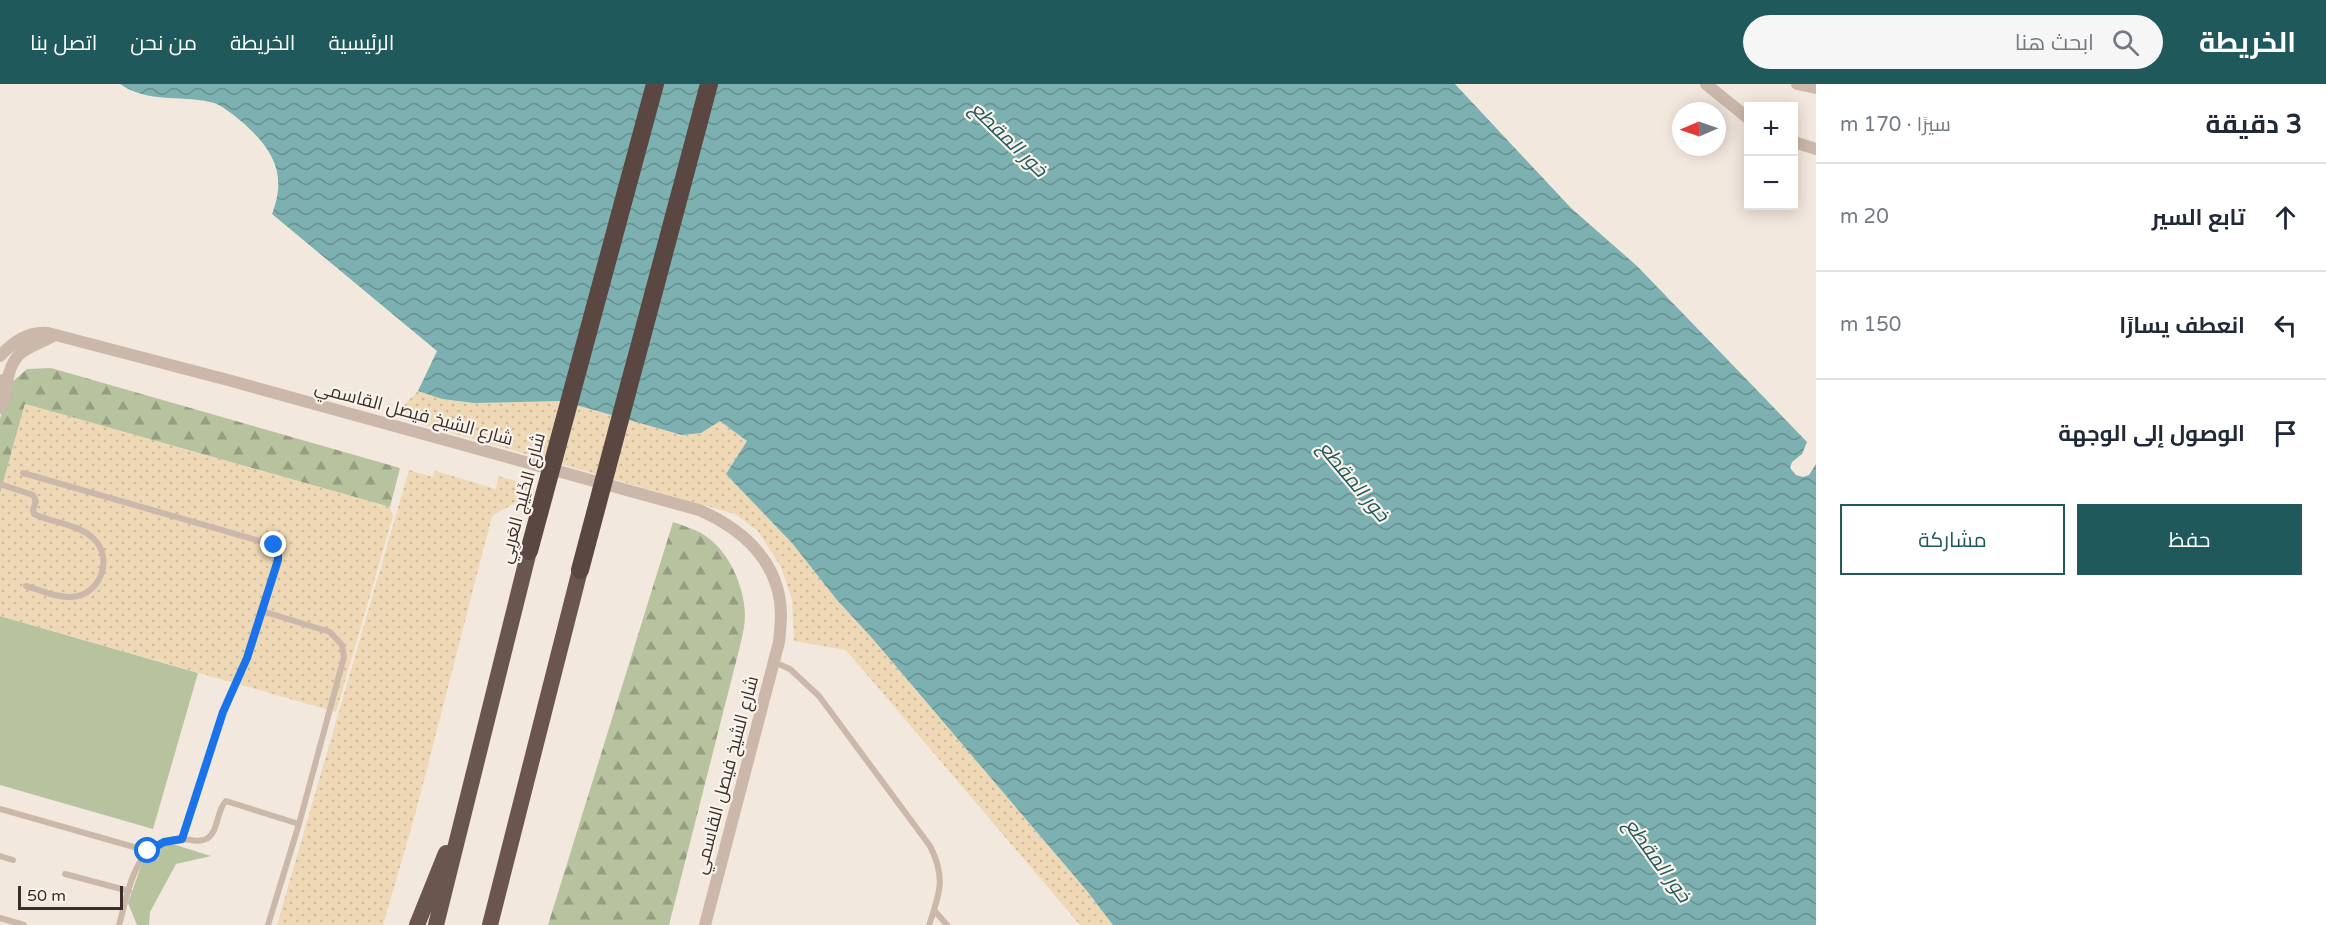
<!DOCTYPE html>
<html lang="ar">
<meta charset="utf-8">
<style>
body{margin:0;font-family:"Varela Round",Cairo,sans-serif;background:#f6f6f7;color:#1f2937;direction:rtl}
.controls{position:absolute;right:18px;top:18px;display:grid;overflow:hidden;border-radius:0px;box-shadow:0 3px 15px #0003}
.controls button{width:54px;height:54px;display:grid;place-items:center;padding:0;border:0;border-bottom:2px solid #e0e1e3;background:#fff;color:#1f2937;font:30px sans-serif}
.compass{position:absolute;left:1672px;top:18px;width:54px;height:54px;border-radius:50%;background:#fff;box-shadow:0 3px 15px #0003;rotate:268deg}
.scale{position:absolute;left:18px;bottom:15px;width:105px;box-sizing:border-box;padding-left:6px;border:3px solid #392e2a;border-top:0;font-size:16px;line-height:21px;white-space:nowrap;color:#392e2a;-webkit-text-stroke:4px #faf3eb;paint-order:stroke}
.stop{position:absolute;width:18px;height:18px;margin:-14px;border:4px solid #1a73e8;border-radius:50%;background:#fff}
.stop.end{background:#1a73e8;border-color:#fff;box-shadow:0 2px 6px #0008}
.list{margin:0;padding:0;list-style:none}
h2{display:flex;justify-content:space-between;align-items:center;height:78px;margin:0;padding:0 24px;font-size:26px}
h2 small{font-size:20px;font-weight:400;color:#747a83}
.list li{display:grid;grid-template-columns:39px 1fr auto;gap:18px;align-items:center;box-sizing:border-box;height:108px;padding:0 24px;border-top:2px solid #e0e1e3}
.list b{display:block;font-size:22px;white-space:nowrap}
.list em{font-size:20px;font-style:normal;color:#747a83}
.actions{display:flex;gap:12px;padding:18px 24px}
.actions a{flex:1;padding:14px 0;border:2px solid #1f595b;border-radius:0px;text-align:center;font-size:21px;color:#1f595b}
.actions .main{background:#1f595b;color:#fff}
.icon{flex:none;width:33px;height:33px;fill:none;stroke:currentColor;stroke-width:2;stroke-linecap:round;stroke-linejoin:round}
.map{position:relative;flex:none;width:1816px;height:841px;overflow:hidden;direction:ltr}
header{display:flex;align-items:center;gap:36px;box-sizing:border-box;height:84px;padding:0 30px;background:#1f595b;color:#fff}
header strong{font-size:28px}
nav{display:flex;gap:33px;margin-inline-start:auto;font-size:21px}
.search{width:420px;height:54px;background:#f6f6f7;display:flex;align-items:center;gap:15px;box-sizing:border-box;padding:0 21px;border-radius:33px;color:#747a83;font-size:22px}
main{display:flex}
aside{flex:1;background:#fff}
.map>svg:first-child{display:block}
</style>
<header>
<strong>الخريطة</strong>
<div class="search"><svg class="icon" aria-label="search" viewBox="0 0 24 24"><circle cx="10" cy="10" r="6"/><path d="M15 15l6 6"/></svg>ابحث هنا</div>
<nav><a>الرئيسية</a><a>الخريطة</a><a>من نحن</a><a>اتصل بنا</a></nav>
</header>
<main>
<aside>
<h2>3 دقيقة<small>سيرًا · 170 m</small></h2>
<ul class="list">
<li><svg class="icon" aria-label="ahead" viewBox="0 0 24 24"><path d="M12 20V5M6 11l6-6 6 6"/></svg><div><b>تابع السير</b></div><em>20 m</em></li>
<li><svg class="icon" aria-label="left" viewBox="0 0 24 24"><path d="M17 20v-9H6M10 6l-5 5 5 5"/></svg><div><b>انعطف يسارًا</b></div><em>150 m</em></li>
<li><svg class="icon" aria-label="arrive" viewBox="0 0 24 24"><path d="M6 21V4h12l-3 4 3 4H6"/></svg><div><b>الوصول إلى الوجهة</b></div></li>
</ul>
<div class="actions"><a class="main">حفظ</a><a>مشاركة</a></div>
</aside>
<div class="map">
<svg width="1816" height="841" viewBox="0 0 1816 841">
<defs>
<pattern id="forest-firs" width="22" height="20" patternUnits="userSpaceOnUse" patternTransform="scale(1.5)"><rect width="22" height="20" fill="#b7c29e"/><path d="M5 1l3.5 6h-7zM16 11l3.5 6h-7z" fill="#969e81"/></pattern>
<pattern id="sand-dots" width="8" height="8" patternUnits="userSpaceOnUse" patternTransform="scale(1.5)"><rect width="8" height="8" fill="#eed8b5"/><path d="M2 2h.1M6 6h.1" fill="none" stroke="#cdba9c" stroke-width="1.8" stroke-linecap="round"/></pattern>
<pattern id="water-waves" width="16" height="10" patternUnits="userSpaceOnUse" patternTransform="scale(1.5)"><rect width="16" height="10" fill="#7db0b0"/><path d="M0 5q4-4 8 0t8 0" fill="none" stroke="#67908f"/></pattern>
</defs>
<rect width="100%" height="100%" fill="#f3e8de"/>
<path fill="#b7c29e" d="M0,532l198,57 -45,156 -153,-44z
M166,758l45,14 -35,8 -26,48 -1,13h-12l-9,-22 18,-51z"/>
<path fill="url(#forest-firs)" d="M51,284l349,100 -10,39 -365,-103 -25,90v-75l10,-35 17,-15z
M673,438c11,4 25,8 34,15 20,14 34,43 37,67 3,17 -2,34 -6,50l-69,271h-121z"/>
<path fill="url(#sand-dots)" d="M418,307l24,8 32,4 88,-2 120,34 19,-2 19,-12 27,20 -21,33 66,69 45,57 35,38 215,253 26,34h-33l-234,-275 -52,-9 -2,-42 -11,-32 -23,-36 -23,-17 -342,-98z
M25,320l365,103 3,9 -57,196 -336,-96v-122z
M409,386l24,7 2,-6 61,18 2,-13 32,9 -5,12 -33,19 -77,299 -32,110h-106z"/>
<path fill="url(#water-waves)" d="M120,0h1335l116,124 66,58 170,176 -5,12 -10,8 -2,6 6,7 7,2 6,-2 7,-11v461h-703l-26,-34 -215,-253 -35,-38 -45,-57 -66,-69 21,-33 -27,-20 -19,12 -19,2 -120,-34 -88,2 -32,-4 -24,-8 19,-40 -165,-137c16,-41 0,-66 -31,-93 -9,-7 -20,-17 -31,-19 -32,-7 -63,1 -90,-18z"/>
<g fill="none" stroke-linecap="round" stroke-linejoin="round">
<path stroke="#cbb8aa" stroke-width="6" d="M23,389l251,72 4,5v10l-31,98 -24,54 -41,127
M0,400l33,11 3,6 -3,9 1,4c18,9 45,10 60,25 20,20 6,57 -23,58 -14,1 -31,-7 -45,-11
M262,527l68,21 12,13 2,12 -45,167 -31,101
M774,578l16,7 29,27 111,150c16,31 10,47 -1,79
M0,725l148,42
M0,772l13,4
M65,790l64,17
M934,826l13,15
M0,834l24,7
M119,841c10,-34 14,-81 57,-86 11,-1 22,5 32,-1 11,-8 8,-27 18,-37l73,23"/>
<path stroke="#cbb8aa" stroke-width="12" d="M1706,0l42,34
M1797,0l19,4
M1794,58l22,7
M0,272c13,-14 28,-25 48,-23l180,47 471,130c44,19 81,52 82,104 0,9 -1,19 -2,28l-74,283
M6,302c7,-39 20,-35 49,-51
M0,324l6,-15 -3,-13"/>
<path stroke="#6a564e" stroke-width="16" d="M417,841l29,-72
M436,841l93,-374
M490,841l90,-355"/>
<path stroke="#5a4741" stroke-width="18" d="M529,467l126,-467
M580,486l129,-486"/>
</g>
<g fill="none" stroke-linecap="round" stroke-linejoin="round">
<path stroke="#1a73e8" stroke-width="8" d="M148,767l16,-9 18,-3 41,-127 24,-54 31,-98v-10l-4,-5"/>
</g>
<g text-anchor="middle" stroke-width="4.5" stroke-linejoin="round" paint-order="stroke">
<g font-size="18" fill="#392e2a" stroke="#faf3eb">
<text transform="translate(414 329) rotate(15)" y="6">شارع الشيخ فيصل القاسمي</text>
<text transform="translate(522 414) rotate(-75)" y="6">شارع الخَلِيج العَربِي</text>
<text transform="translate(726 691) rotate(-75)" y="6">شارع الشيخ فيصل القاسمي</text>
</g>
<g font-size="20" font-style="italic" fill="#1f595b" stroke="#faf3eb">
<text transform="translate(1009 55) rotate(44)" y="7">خور المقطع</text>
<text transform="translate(1354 397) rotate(50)" y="7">خور المقطع</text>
<text transform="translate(1658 776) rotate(54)" y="7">خور المقطع</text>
</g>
</g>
</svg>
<div class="controls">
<button>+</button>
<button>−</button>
</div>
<svg class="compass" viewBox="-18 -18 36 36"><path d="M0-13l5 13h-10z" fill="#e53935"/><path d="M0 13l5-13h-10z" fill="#747a83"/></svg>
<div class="scale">50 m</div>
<div class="stop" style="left:148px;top:767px"></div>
<div class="stop end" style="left:274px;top:461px"></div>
</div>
</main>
